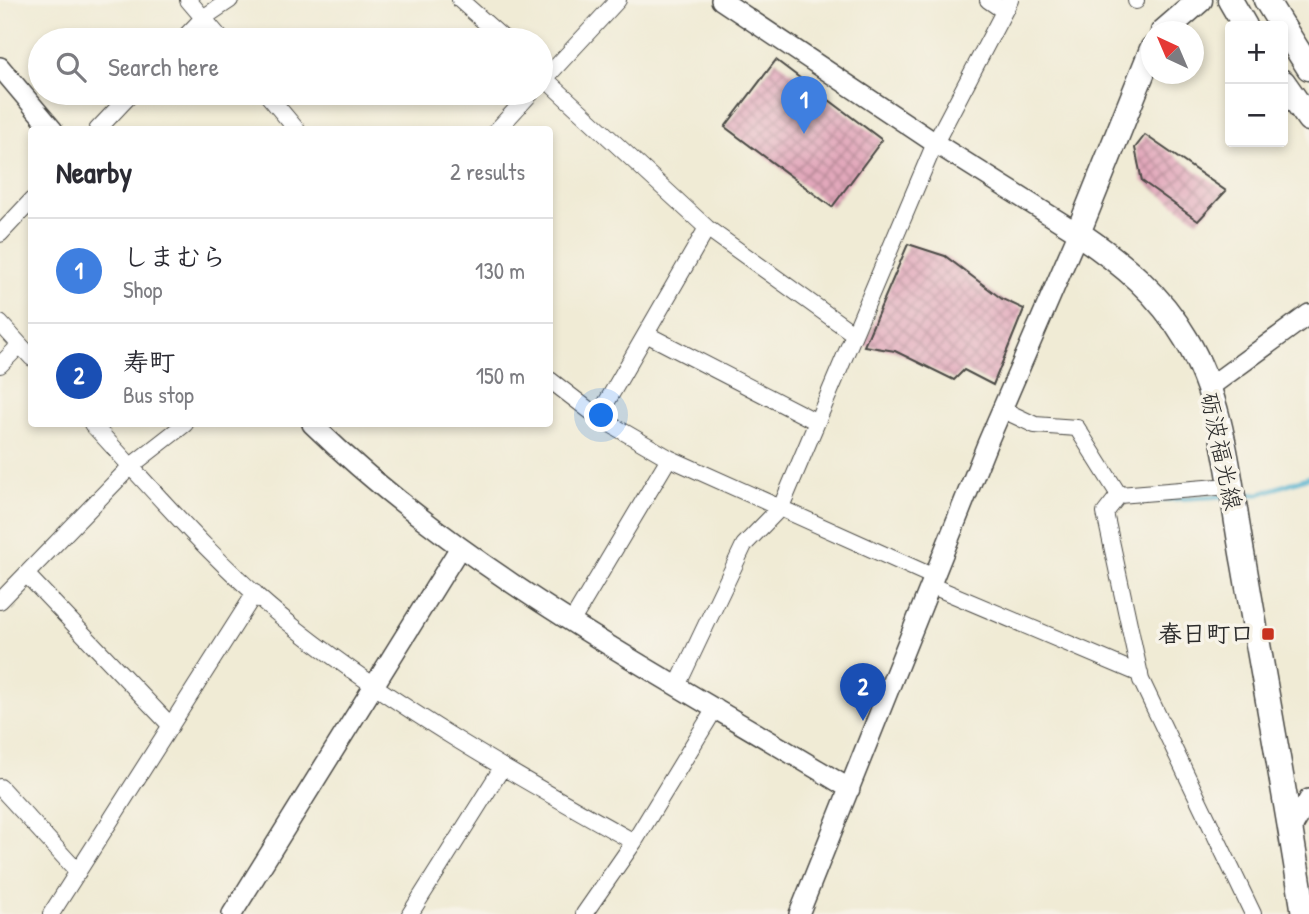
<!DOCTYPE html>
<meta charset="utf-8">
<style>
body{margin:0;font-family:"Patrick Hand","Klee One",sans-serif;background:#f2f2f3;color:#2b2b33}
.controls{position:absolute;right:21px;top:21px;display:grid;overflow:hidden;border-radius:7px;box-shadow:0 4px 10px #0003}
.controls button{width:63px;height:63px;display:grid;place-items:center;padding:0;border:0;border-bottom:2px solid #e1e1e2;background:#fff;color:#2b2b33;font:35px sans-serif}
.compass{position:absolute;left:1141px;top:21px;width:63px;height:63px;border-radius:50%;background:#fff;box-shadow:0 4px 10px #0003;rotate:316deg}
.you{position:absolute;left:602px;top:416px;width:24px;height:24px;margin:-18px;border:5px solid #fff;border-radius:50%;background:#1a73e8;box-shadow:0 0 0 10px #1a73e833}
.badge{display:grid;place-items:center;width:46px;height:46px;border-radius:50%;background:#7c3aed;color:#fff;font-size:23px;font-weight:700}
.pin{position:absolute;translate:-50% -58px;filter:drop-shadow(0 2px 4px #0008)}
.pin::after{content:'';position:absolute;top:37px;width:24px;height:21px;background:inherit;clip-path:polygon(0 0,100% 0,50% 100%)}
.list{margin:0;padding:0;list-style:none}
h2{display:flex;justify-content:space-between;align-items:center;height:91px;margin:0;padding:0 28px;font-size:30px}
h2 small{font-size:23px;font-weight:400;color:#7c7c81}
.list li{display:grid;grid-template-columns:46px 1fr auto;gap:21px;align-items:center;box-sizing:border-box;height:105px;padding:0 28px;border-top:2px solid #e1e1e2}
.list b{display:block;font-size:26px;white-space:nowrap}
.list p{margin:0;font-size:23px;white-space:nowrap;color:#7c7c81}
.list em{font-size:23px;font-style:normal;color:#7c7c81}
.icon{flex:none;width:38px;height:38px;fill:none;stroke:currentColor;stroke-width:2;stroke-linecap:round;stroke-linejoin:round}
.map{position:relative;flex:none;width:1309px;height:914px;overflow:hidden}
.search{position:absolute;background:#fff;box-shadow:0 4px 10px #0003;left:28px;top:28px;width:525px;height:77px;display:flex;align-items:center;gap:18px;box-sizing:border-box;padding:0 24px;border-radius:38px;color:#7c7c81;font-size:26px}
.panel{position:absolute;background:#fff;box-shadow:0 4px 10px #0003;left:28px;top:126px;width:525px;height:301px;border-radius:7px}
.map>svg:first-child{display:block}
</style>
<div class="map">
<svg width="1309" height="914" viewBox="0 0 1309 914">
<defs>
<pattern id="building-cross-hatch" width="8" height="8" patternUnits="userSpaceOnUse" patternTransform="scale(1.75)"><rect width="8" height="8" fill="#e2a8bb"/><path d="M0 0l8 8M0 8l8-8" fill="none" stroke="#b78998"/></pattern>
</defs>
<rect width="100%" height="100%" fill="#f7f3e8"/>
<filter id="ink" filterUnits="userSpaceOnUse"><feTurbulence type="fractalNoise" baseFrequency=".0143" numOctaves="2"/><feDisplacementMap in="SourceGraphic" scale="14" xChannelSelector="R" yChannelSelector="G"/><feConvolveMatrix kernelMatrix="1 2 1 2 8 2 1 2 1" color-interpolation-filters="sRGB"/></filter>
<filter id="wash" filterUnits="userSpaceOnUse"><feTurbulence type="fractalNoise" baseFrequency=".00686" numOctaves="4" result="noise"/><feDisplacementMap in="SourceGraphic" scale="28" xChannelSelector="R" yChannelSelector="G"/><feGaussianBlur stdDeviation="1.57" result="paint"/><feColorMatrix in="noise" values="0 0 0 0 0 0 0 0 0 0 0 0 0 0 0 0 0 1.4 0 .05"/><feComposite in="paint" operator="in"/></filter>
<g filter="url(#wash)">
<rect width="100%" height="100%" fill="#f0ebd5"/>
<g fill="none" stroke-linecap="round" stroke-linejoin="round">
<path stroke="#50b0ce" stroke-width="5" d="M1238,495l21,-1 50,-17
M1154,500l71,-4"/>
</g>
<g id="blocks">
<path fill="url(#building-cross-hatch)" d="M776,60l106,80 -50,67 -107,-80z
M1145,135l81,56 -28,30 -56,-40 -7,-33z
M908,244l37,12 57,43 22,10 -31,76 -29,-15 -10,10 -59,-29 -31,-5z"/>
</g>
</g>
<g filter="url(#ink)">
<use href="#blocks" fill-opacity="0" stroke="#494844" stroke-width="2"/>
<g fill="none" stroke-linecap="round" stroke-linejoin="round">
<defs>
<path id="minor" d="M188,0l34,40
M460,0l45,40
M988,0l16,11
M1136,0v1
M182,40l21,-22 27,-18
M541,75l166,153 147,106
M541,83l77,-83
M266,93l31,37
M97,130l35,-37
M497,130l34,-37
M0,234l32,-34
M0,323l32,35
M646,334l171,88
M0,365l20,-20
M550,380l48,37 71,41 265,119
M1001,409l34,16 42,3 42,67
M598,417l109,-189
M92,424c64,69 127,144 202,203 105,83 222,149 340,215
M1230,486l-111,9 -14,18 36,167 112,234
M26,574l145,152
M930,585l210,89
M0,601l131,-135 54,-42
M572,621l97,-163
M678,684l66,-139 37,-38 154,-364 75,-143
M0,787l78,85
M51,914l204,-321
M410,914l92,-146
M584,914l50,-72 82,-135"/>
<path id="tertiary" d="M721,0l214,143 143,90 -91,211 -188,470
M0,67l53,63
M1208,388l101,-74
M312,424c156,152 353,252 538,365
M1291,830l18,-31
M232,914l227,-365"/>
<path id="primary" d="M1163,32l37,-32
M1152,49l-74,184c44,30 81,60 108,106 40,66 44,152 58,225 20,117 42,233 60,350"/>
<path id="trunk" d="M1230,0l15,26
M1266,0l16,26
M1283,27l26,41
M1283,82l26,37"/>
</defs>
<use href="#minor" stroke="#494844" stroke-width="18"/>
<use href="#tertiary" stroke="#494844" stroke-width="22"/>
<use href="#primary" stroke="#494844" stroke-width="27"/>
<use href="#trunk" stroke="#494844" stroke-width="27"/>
<use href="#minor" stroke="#fff" stroke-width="16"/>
<use href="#tertiary" stroke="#fff" stroke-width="19"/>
<use href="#primary" stroke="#fff" stroke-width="24"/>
<use href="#trunk" stroke="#fff" stroke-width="24"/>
</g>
</g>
<rect fill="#c8321e" stroke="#f7f3e8" stroke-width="2.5" x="1261" y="627" width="14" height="14" rx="3.5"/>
<g text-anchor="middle" stroke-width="7" stroke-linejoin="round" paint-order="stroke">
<g font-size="24" fill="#2b2b2b" stroke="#f7f3e8">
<text transform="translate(1221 451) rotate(78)" y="8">砺波福光線</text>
</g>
<g font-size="24" font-weight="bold" fill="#2b2b2b" stroke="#f7f3e8" text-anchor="end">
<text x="1254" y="642">春日町口</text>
</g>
</g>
</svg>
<div class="controls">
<button>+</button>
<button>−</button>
</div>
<svg class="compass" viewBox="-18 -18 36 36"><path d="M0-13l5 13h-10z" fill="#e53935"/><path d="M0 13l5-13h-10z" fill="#7c7c81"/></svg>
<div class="you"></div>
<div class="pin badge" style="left:804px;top:134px;background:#3f7fe0">1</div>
<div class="pin badge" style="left:863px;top:721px;background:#1a4fb4">2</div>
<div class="search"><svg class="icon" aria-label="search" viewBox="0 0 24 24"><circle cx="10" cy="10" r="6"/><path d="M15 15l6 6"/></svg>Search here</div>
<section class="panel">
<h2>Nearby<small>2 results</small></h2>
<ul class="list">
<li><span class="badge" style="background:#3f7fe0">1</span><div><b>しまむら</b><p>Shop</p></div><em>130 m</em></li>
<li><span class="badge" style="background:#1a4fb4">2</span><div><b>寿町</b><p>Bus stop</p></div><em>150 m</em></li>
</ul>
</section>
</div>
